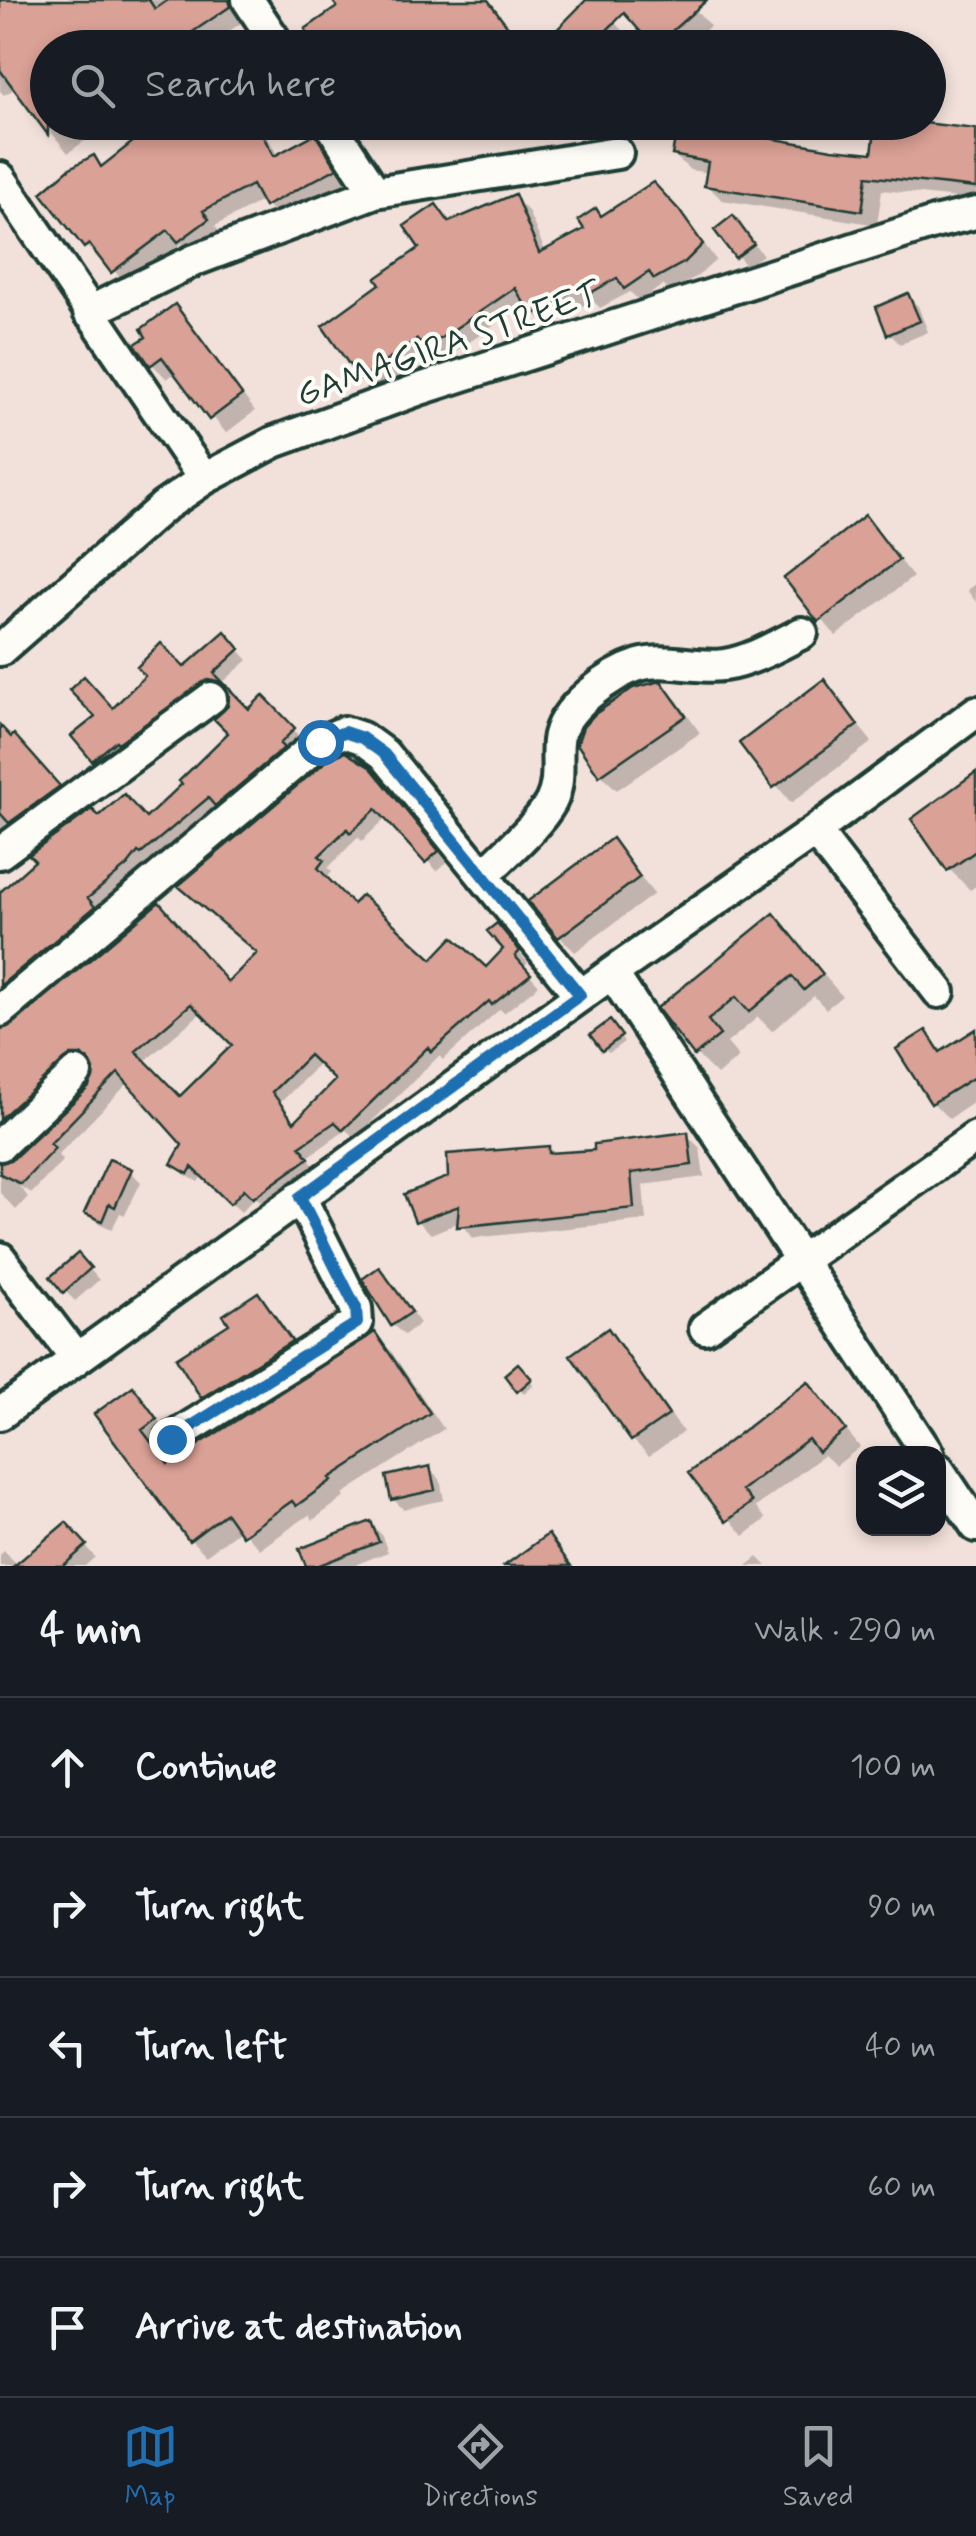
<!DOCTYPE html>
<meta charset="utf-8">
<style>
body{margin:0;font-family:Mynerve,sans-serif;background:#20242c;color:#f1f3f6}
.controls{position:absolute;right:30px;bottom:30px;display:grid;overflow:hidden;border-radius:20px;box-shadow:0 5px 15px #0003}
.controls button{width:90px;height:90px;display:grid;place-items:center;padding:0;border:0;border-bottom:2px solid #363941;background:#171b24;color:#f1f3f6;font:50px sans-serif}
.stop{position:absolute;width:30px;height:30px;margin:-22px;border:8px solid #1f6fb2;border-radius:50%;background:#fff}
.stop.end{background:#1f6fb2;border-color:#fff;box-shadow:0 2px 10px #0008}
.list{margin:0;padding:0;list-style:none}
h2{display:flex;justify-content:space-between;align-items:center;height:130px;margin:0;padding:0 40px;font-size:42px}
h2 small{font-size:32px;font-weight:400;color:#9ea1a6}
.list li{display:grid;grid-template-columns:65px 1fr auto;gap:30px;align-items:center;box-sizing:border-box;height:140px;padding:0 40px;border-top:2px solid #363941}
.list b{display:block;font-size:38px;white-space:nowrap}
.list em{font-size:32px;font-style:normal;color:#9ea1a6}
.icon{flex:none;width:55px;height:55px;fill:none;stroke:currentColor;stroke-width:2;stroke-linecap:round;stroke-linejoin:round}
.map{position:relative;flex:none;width:976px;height:1566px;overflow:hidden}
.search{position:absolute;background:#171b24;box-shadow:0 5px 15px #0003;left:30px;right:30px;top:30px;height:110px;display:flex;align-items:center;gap:25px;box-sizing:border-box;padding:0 35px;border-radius:55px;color:#9ea1a6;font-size:38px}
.sheet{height:830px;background:#171b24}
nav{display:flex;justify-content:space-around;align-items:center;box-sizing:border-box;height:140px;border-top:2px solid #363941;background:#171b24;font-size:28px;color:#9ea1a6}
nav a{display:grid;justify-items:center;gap:5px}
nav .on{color:#1f6fb2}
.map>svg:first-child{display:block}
</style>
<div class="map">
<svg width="976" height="1566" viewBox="0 0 976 1566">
<rect width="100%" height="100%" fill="#f2e1da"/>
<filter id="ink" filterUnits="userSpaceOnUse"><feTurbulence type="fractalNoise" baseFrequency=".01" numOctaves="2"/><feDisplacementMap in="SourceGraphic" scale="20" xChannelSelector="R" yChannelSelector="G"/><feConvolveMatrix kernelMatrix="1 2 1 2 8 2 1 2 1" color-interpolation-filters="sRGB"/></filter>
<g filter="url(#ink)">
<path fill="#0003" fill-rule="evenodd" d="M0,0h231l13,21 -40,27h-156v74h62l-42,31 -52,-65 -12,7 -4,-4z
M590,0l40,37 -10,11h-78z
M620,0h67l23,26 -24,22h-28l-40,-46z
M162,122h97l19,34 36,-19 14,14 21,32 -69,37 -17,-20 -48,26 6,8 -28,21 -11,-12 -55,42 -24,-27 -3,2 -14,-14 7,-88 10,10z
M388,122h22l-12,10z
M437,122h21l-12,9z
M976,131v69l-94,-10 -5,35 -155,-25 -15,-15 2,-12 -19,-3 -16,-15 158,-3 43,3z
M652,185l40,42 24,33 -17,15 -29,17 -7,-7 -23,16 -10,-9 -30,16 -8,-8 -44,28 -21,-25 -87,59 -9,-10 -55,40 -14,-14 21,-93 39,-36 14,-42 16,17 62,-27 14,14 18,42z
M733,219l30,36 -16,12 -30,-37z
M907,296l11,10 10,26 -28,12 -11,-11z
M174,307l15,15 66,89 -29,22 -50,-61 -9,7 -15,-15z
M865,519l48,58 -77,59 -49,-58z
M976,583v19l-9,-12z
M234,645l14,15 -27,24 6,6 -16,2 -108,77 -9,-10 5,-42z
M824,683l48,59 -81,61 -48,-60z
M660,684l17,16 23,33 -83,57 -16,-15 -22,-31z
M263,699l40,41 -76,74 -8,-8 -67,56 -3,-2 -12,15 -41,35 7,8 -103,87v-118l4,5 95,-73 47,2 40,-36z
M0,727l11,13 13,7 44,50 -68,47z
M976,775v111l-6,4 -21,-21z
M381,781l66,81 -10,9 -50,-54 -25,24 -4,-4 -30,31 4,4 -6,7 27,29 79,54 54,8 21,-20v-14l21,27 -5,4 16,18 -35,28 -4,-4 -57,51 -4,-4 -84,82 -9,-8 -38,27 9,12 -52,37 -10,-9 -14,15 -38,-37 -5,7 -14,-8 -10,-10 12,-20 -57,-62 -71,73 5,5 -31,33 -13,-7 9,11 -12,13 -16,-17v-28l13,-4 79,-74 5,-18 -5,-5 -18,4 -74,70v-107l229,-46 31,-31 -69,-58zM202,1012l33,33 -55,54 -36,-37zM320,1063l18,17 -42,44 -16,-21z
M612,842l42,52 -79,58 -16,-16z
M773,916l69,80 -16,13 -12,-13 -42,35 -14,-14 -31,26 12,14 -22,18 -21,-21 -35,-46z
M614,1028l10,14 -15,11 -5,-4z
M976,1032v69l-27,18 -16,-16 -34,-54 26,-16 19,20z
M687,1135l13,13 4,29 -61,8 3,35 -173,18 -13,-16 -29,12 -13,-13 130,-72 6,7 43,-4z
M131,1172l10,10 -16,33 -5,-2 -8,16 -14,-6 -11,-11z
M88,1267l11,13 -24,21 -10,-10z
M379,1270l41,53 -16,12 -11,-10 -27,-45z
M258,1295l42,57 -87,54 -10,-10 30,-71z
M608,1332l15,16 60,84 -34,24 -16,-16 -59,-84z
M375,1335l15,15 54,79 -101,65 2,3 -32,23 -4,-5 -49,34 -19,-20 -35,26 -15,-15 -94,-126 36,-25 38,47 -15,10 14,19z
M518,1367l16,18 -10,9 -17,-18z
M808,1384l52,63 -24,19 -12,-11 -68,52 10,12 -22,17 -52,-63z
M430,1469l10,10 4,21 -41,9 -10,-10z
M371,1524l10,10 7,18 -36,14h-43z
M76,1535l19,22 -10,9h-40z
M4,1551l15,15h-19v-11z
M758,1557l9,9h-20z"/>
<path fill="#daa196" stroke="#1f3d34" stroke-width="2.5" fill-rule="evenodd" d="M0,0h149l6,9 13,-9h61l2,6 -40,27 9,15h-152v87l-48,-65z
M332,0h156l36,48h-207l-12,-19 32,-22z
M586,0h121l-53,47 -30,-34 -35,35h-50z
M158,122h97l19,34 41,-22 22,34 -73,39 -12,-22 -49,26 6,8 -31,23 -10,-12 -57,43 -22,-29 -5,4 -43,-55 29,-25 24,-13 7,12z
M678,122l154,27 40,4 4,-31h40l60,7v59l-109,-12 -5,35 -158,-25 4,-24 -36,-7z
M653,182l26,28 24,34 -18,18 -31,17 -5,-7 -25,17 -7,-11 -32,18 -6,-10 -47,30 -17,-28 -90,61 -8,-10 -57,41 -38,-54 58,-42 -4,-6 43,-30 -15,-22 32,-22 13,18 66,-28 24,59 45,-24 -6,-9 18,-12 5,8z
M733,215l21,29 -19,14 -21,-28z
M908,293l12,28 -33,14 -11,-28z
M175,304l67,91 -33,25 -47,-63 -12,9 -15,-22 11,-7 -5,-8z
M865,515l34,45 -81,62 -34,-44z
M225,631l15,18 -26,24 35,36 14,-14 32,33 -15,16 4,4 -69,58 -7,-8 -67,56 -3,-2 -10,13 -40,33 7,9 -95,79v-94l35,-31 -6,-6 63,-46 7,7 25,-22 22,24 36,-34 -3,-3 49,-48 -14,-14 14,-13 1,-11 -10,-14 -11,-1 -90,63 -2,-2 -24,20 -21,-25 24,-19 -26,-27 15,-14 29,32 32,-32 -8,-9 24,-24 23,24z
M824,679l34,46 -85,63 -34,-45z
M661,681l25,35 -87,60 -22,-32 6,-17 12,-13 38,-26z
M0,725l11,12 3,-3 46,52 -51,37 -9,-10z
M345,752l26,16 68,83 -14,12 -49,-54 -26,24 -3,-4 -28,27 5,4 -6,8 35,36 9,-9 70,64 21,-22 33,30 17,-18 -16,-18 10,-8 23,28 -5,5 16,18 -39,31 -3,-4 -58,51 -3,-5 -85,83 -8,-8 -35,24 9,12 -56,40 -9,-9 -14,15 -38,-37 -4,7 -17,-10 11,-19 -64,-72 -68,71 5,4 -34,36 -21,-10v-11l13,-4 76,-72 5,-17 -12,-15h-11l-71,64v-90l12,-4 147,-123 69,80 29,-29 -79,-67 152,-128zM191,1004l41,41 -52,51 -44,-45zM309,1055l26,25 -41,42 -22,-30z
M976,772v79l-29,20 -36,-52z
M612,838l28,39 -82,61 -30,-37z
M774,913l49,61 -19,16 -12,-14 -43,36 -13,-15 -28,23 12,15 -26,21 -37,-48z
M610,1020l12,16 -20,15 -12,-16z
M976,1029v47l-45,28 -35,-55 30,-19 14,22z
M688,1132l4,33 -61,8 3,35 -177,19 2,-21 -44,16 -11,-28 44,-17 -1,-23 102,-8v7l45,-3v-6z
M109,1159l23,10 -17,38 -6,-3 -7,17 -18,-8z
M78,1253l13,15 -28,25 -13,-16z
M379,1267l33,45 -21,14 -29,-47z
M258,1292l34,49 -91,57 -25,-40 53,-34 -6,-9z
M608,1328l61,87 -38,26 -61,-86z
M375,1332l55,81 -100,65 2,2 -36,26 -4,-5 -50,35 -16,-23 -37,28 -95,-127 39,-28 24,33 -15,11 26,34z
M518,1363l14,16 -15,13 -13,-17z
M808,1381l38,49 -28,22 -10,-13 -66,51 10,12 -26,20 -38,-49z
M430,1466l5,24 -44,10 -5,-24z
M371,1521l8,21 -62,24h-11l-7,-17z
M66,1522l21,23 -24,21h-49z
M548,1534l23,32h-67z"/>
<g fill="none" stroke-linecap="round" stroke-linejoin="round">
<defs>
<path id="minor" d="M248,0l32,48
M329,122l46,70
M0,178l204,301
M89,312l106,-52 180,-68 242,-39
M0,650l163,-143 41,-28 70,-37 146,-53 514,-166 42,-10
M815,831l124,161
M0,853l211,-155
M483,876c20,-21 54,-49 68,-74 10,-20 5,-41 7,-61 3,-32 52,-67 81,-76 26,-8 57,4 85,0 27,-4 54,-20 78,-32
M612,973l316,481
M0,1011l320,-269 24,-10 18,6 22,16 196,241
M0,1145l76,-72
M0,1258l76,100
M705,1328l271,-191
M0,1414l612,-441 203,-142 161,-119
M171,1439l186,-116 -1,-15 -56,-111
M938,1469l38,57"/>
</defs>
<use href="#minor" stroke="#1f3d34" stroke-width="38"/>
<use href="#minor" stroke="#fdfcf7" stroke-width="30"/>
</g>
</g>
<g fill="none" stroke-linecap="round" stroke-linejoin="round" filter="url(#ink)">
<path stroke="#1f6fb2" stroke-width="12" d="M171,1439l186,-116 -1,-15 -56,-111 280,-202 -196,-241 -22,-16 -18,-6 -24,10"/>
</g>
<g text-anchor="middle" stroke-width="8" stroke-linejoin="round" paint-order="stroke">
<g font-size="35" fill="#1f3d34" stroke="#fdfcf7">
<text transform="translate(448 343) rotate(-19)" y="12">GAMAGIRA STREET</text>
</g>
</g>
</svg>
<div class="controls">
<button><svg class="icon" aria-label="layers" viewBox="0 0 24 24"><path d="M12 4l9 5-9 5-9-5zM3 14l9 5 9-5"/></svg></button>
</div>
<div class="stop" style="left:320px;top:742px"></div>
<div class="stop end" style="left:171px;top:1439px"></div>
<div class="search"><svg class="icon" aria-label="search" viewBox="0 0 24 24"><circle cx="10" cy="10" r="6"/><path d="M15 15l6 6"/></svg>Search here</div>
</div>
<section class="sheet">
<h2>4 min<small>Walk · 290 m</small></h2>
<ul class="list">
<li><svg class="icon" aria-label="ahead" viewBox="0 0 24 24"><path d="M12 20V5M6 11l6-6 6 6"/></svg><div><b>Continue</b></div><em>100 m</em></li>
<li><svg class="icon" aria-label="right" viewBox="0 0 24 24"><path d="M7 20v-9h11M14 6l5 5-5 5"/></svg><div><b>Turn right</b></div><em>90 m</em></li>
<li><svg class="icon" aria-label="left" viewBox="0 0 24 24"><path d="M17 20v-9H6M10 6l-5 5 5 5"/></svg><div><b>Turn left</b></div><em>40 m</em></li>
<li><svg class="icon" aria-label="right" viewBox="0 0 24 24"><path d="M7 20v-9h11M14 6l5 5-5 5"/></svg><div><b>Turn right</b></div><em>60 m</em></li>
<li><svg class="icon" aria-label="arrive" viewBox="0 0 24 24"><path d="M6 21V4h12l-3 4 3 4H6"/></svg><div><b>Arrive at destination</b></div></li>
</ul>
</section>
<nav>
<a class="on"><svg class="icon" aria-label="map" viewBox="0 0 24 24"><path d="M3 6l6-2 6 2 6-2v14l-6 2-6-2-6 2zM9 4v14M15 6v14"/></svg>Map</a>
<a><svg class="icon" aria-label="directions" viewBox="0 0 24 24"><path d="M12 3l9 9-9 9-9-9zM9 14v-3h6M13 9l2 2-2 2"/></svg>Directions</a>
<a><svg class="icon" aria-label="saved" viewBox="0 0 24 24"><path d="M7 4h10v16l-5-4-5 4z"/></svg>Saved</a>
</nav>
